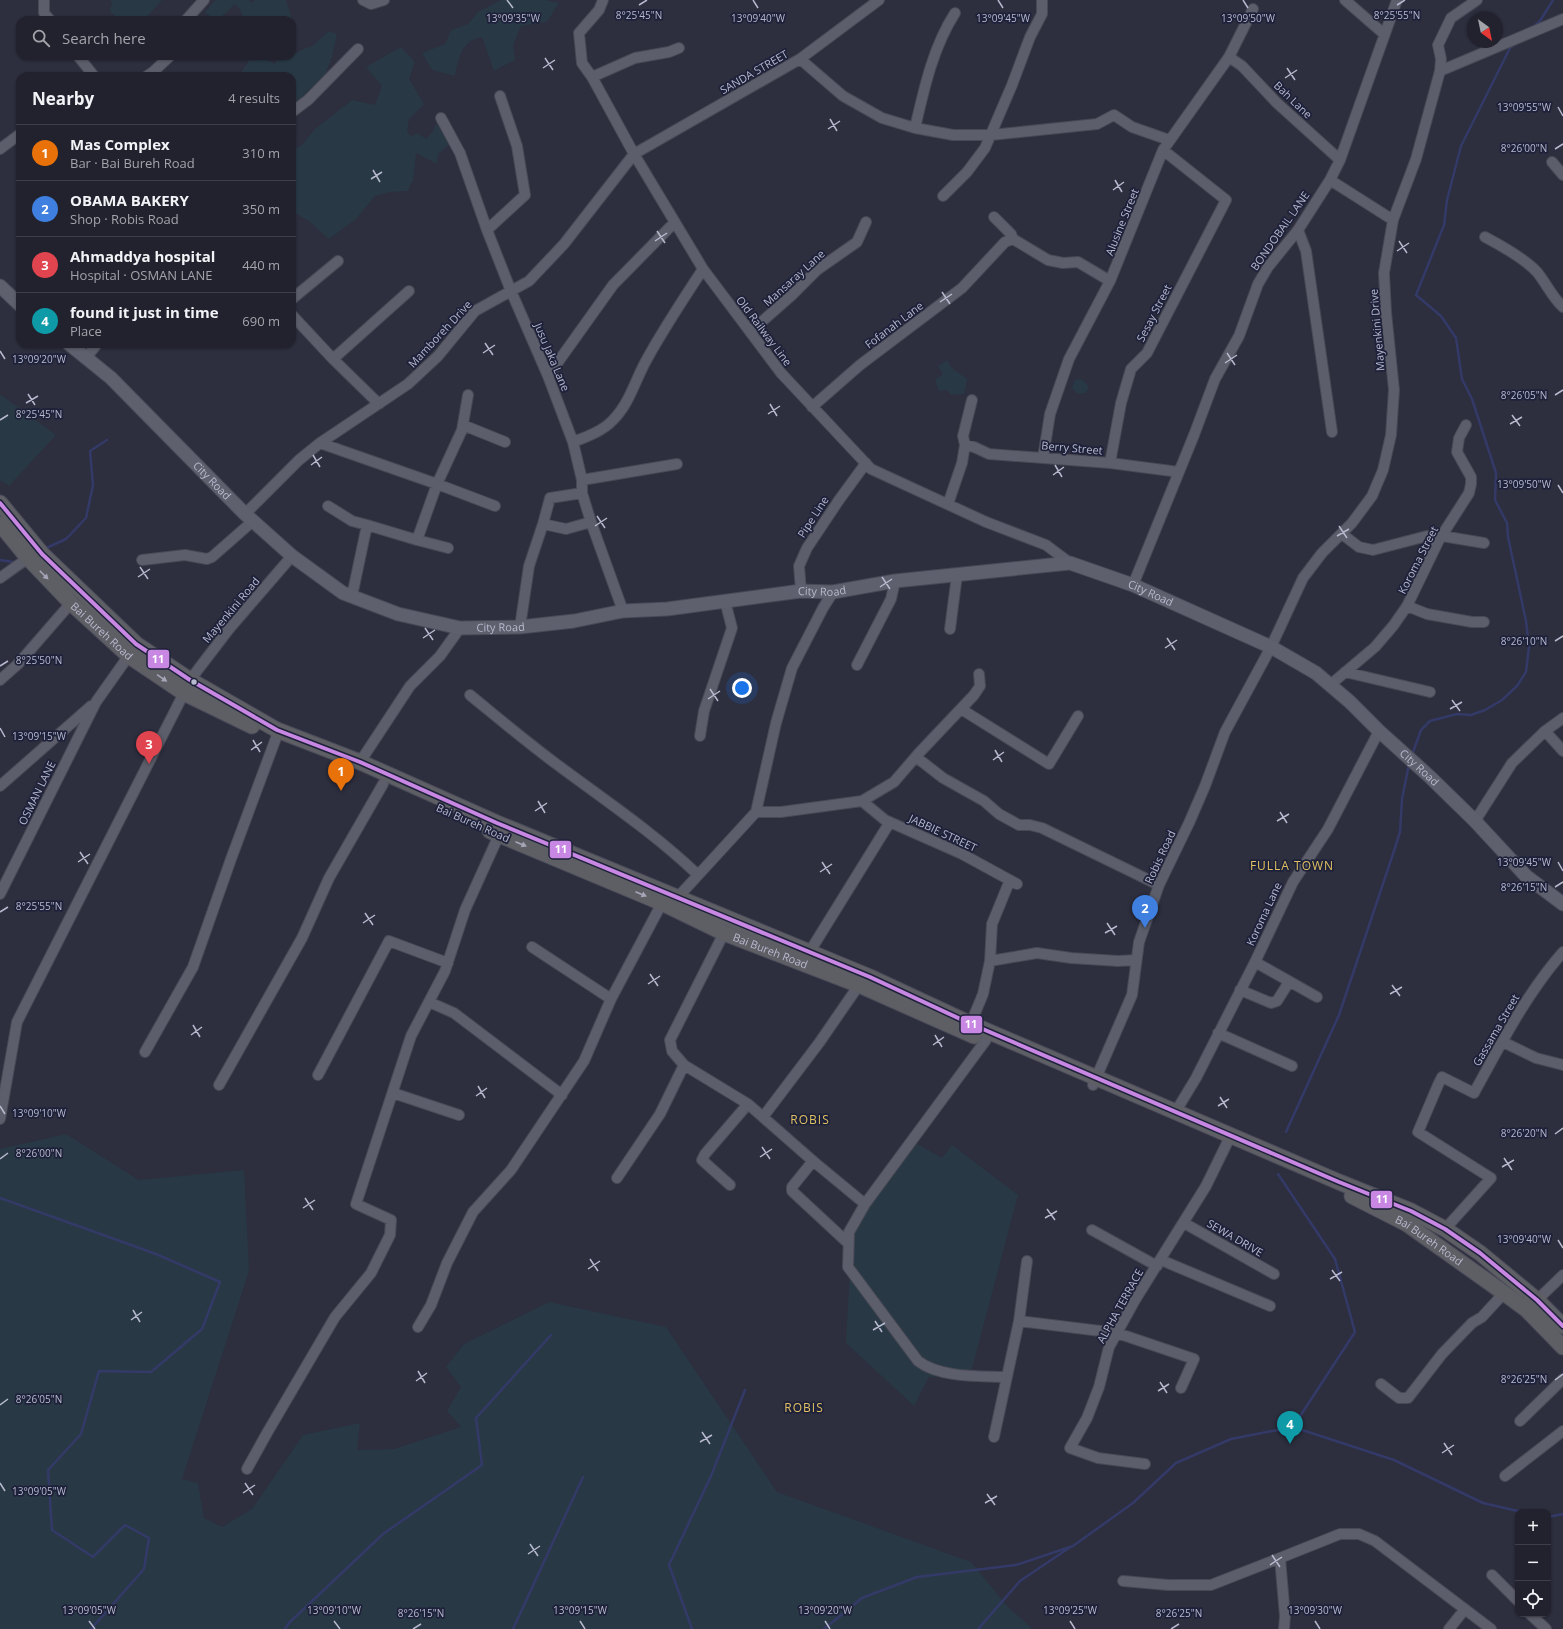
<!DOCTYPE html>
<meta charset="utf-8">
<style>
body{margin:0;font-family:"Open Sans",sans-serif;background:#2a2a36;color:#f1f3f6}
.controls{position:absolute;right:12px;bottom:12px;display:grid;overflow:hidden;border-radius:8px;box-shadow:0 1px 3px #0004}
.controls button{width:36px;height:36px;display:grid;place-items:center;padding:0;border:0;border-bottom:1px solid #3f3f4a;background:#22222e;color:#f1f3f6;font:20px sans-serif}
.compass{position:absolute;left:1467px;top:12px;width:36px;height:36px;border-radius:50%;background:#22222e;box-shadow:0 1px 3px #0004;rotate:147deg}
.you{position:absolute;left:742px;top:688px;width:14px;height:14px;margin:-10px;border:3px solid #fff;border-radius:50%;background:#1a73e8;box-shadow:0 0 0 6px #1a73e833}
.badge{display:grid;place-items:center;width:26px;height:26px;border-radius:50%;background:#8c9099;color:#fff;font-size:13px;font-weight:700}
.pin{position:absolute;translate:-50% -33px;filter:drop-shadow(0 1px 2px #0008)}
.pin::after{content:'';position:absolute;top:21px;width:14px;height:12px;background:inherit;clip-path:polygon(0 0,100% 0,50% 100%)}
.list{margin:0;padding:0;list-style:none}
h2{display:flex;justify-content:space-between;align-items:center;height:52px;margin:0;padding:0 16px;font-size:17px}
h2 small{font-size:13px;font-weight:400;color:#a2a4aa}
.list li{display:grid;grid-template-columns:26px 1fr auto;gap:12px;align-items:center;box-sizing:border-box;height:56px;padding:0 16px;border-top:1px solid #3f3f4a}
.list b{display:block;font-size:15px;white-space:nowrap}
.list p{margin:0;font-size:13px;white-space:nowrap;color:#a2a4aa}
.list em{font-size:13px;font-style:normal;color:#a2a4aa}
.icon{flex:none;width:22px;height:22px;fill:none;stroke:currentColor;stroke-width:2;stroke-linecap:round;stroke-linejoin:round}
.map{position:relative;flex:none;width:1563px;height:1629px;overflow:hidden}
.search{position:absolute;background:#22222e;box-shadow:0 1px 3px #0004;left:16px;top:16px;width:280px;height:44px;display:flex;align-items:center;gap:10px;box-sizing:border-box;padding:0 14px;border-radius:12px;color:#a2a4aa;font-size:15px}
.panel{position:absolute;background:#22222e;box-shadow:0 1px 3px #0004;left:16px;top:72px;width:280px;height:276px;border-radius:12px}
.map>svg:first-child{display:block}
</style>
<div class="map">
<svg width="1563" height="1629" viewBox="0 0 1563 1629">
<rect width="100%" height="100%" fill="#2d2e3e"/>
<path fill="#283845" d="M110,0h52l-18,20h-24l-10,-8 2,-10z
M215,0h33l4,3 3,-3h31l7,23 -1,7v-10h-48l-1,-1 -2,-9 -6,-6 -17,16h-4l-9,-8z
M501,0h45l13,3 -12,19 -26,4 -8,19 2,15 -21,11 -12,-34c-20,3 -24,22 -27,39l-23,-6 -10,-17 23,-9 6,-14 17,-6 10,-12z
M329,31l8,3 -5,23 -7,18 -18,16 -11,14h-4v-29h-53l13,-20h14l-1,3 10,5 3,-8h14v-6l3,4 8,-5 9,-3z
M401,47l14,15 -6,17 15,25 -15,15 -2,13 4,4 7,-3 8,6 7,-8 3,-8 14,21 -12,10 -1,10 -21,-11 -3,29 -2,1 -3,8 -19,1 -14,4 -19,23 -27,20 -19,-17 -18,-11v-62l9,-3 14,-17 37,-29 23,5 7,-19 -16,-19z
M947,360l5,8 15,11 -3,15 -13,1 -4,-5 -8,1 -4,-11 8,-6 -5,-8z
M1081,379l8,7 -3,7 -8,1 -6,-6 3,-8z
M0,394l56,41 -47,51 -9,-6z
M66,1134l73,46 105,-10 5,101 -67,208 16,4 6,35 18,9 30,-18 51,-74 57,-12 -3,27 37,-1 67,-22 -14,-16 14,-24 -15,-20 18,-23 85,-42 117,25 111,165 194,70 37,45 25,22h-1033v-480z
M914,1142l28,16 10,-13 66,50 -48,181 -41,1 -15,29 -68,-63 6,-112z"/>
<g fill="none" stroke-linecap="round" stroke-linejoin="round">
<path stroke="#343a68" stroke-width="2.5" d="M1533,27l7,-6 13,-21
M44,549l22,-10 20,-21 7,-33 -3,-34 17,-11
M0,560l13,2
M1412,755l9,-25 9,-9 27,-7 14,1 14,-5 17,-10 15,-14 9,-14 3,-25 -3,-26 -18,-84 -1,-14 -12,-23 1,-27 -24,-74 -10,-20 -6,-41 -15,-22 -25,-21 28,-70 3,-25 14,-54 49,-98 5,-4
M1286,1132l53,-117 54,-161 7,-22 2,-33 7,-35
M0,1198l156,56 64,28 -18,47 -51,43 -52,-1 -18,63 -33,36 4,60 41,27 32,-32 24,13 -5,31 -53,60
M1293,1427l101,33 89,43 39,9
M1548,1517l15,-3
M285,1629l4,-6 94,-89 99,-69 -6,-47 75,-83
M513,1629l70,-152
M692,1629l-23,-64 42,-89 34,-86
M824,1629l38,-31 55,-21 99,-12 57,-19 60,-43 43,-40 55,-24 62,-12 62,-95 -20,-73 -57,-85
M978,1629l42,-48 49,-33"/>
<defs>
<path id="minor" d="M44,0v13l6,7
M363,0l8,4 13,-4
M603,0l-4,10 -20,23 3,30 10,14 42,77 69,115 78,104 90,96 115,53 60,23 24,18
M1345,0l39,34
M186,20l18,-20
M78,56l16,20
M1229,57l13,9 35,37 63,57
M800,59l43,37 39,22 33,10 38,7h38l106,-11 17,-9 18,12 37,13
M1440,71l123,-52
M147,76l6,-4 17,-16
M592,77l43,-19 34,-6 10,-4
M292,112l16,-12 50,-51
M441,118l19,35 27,77 24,61 37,85 25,66 9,38v13l9,29 32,89
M915,128c9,-39 18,-81 40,-115
M0,149l20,-15
M1552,162l11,13
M1330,180l63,40
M943,196l24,-24 18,-24 27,-63 18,-48 12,-23v-14
M994,217l17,17 2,5
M487,230l38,-35 -8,-49 -17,-50
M1298,230l8,21 26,181
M1485,237c17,9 39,21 52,35 9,11 15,25 26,35
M292,299l46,-38
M292,315l41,44
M750,332l42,-37 25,-25 40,-28 9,-20
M86,358l11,-14
M548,376l65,-91 62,-63
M379,404l-46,-45 76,-68
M812,407l48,-42 102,-77 43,-46 8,-3 35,21 15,3 15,-1 32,19
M463,425l42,17
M573,442c13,-5 30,-11 40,-22 17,-17 22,-40 34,-61 17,-31 37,-61 56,-90
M320,443l117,41 25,-54 6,-35
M965,445l9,2 15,7 121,9 69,9
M1043,458l7,-44 19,-55 41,-78 53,-131 66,-93 24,-48
M1110,463l11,-60 10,-34 16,-16 79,-153 -63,-50
M582,480l95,-16
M582,493l-32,5 -7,26 23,5 25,-7
M948,504l14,-41 3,-18 -2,-9 9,-36
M328,506l24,15 15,4
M245,514l54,-54 21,-17 88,-59 30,-28 37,-45 54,-30 35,-37 70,-90 166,-95 79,-59
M1342,534l17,13 14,3 54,-14 12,4
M1442,536l42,7
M417,540l31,8
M142,560l43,-5 22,4 5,-2 41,-36
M0,578l28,-20
M1133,585l61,-150 21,-56 24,-43 19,-52 10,-17 30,-37 32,-50 10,-20 57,-160
M801,591l-2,-25 8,-18 32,-48 27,-37
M352,596l15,-71 50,15 20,-56 58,22
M1407,606l20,8 45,8h12
M520,627l9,-61 14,-42
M950,629l7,-54
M857,665l34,-66 4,-18
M1345,672l85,20
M0,680l18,-16 53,-61
M190,680l39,-51 63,-73
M1330,685l45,-38 18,-21 14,-20 32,-66 30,-47 2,-9v-7l-14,-25 2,-14 7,-13
M470,695c27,22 53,44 81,65 49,37 101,71 146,114
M961,709l88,55 29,-48
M1545,731l18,20
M700,736l4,-25 28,-83 -7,-27
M916,757l27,21 41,23 15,13 20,11h11l12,3 117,57
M360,762l50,-76 30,-30 20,-28
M0,786l91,-80
M862,801l23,19 77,34 55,30
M756,812l20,-89 16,-55 31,-60 10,-16
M1475,821l37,-58 33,-32 18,-13
M0,894l96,-192 36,-51
M678,897l78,-85h25l81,-11 32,-19 25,-29 55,-58 6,-9 -1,-12
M724,933l-54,107 2,11 12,14 64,39 65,57 52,43
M532,947l79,52
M807,956l83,-134
M990,961l47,-8 34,5 47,3 18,-1
M1255,962l62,35
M1240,990l31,13 6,-2 12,-19
M429,1002l25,11 108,82
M969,1028l14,-34 7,-33 2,-37 18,-44
M1218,1033l74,33
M986,1040l-121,164 -16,28 -1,35 70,94c22,17 62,15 88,16
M1503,1042l33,16 27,7
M145,1052l48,-85 38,-108 45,-121
M318,1075l71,-134 59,22
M219,1085l83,-147 27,-60 54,-94
M1093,1085l39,-90 7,-53 20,-57 30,-62 16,-37 20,-54 46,-85 32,-69 19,-25 30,-30 20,-27 11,-26 8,-35 3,-45 -8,-78 -2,-39 9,-53 23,-61 24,-88 1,-12 -3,-14 13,-27 26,-18
M393,1093l66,22
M1176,1111l20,-33 59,-116 38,-80 35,-53 51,-98
M763,1117l56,-74 40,-58
M0,1119l17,-97 167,-329
M813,1161l-21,26v4l56,52
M617,1178l43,-64 24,-49
M730,1185l-28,-25 3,-6 43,-50
M1184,1223l90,51
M1445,1229l46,-51 -73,-46 20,-47 4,-8 32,16c27,-49 52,-99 89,-141
M1092,1230l65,36
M1161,1260l109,46
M1533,1304l30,-29
M1019,1321l8,-60
M418,1327l13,-22 16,-42 26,-51 38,-42 73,-109 27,-62 51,-96
M1381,1384l18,14h9l34,-44 30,-31 10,-6 22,-24
M1520,1421l43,-42
M994,1437l25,-116 98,12 77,26 -13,29
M1145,1464l-47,-6 -28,-10 17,-30 12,-31 10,-40 26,-47 71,-114 25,-51
M247,1469l20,-36 68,-116 36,-44 19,-38 1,-15 -35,-16 55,-168 34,-65 20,-61 34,-75
M1505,1476l58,-45
M1492,1575l26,26
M1123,1581l45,4h43l69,-27
M1530,1614l16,15
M1284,1629l1,-13 -5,-58 60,-24h19l16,7 116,88
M1449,1629l16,-20"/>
<g id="major">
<path d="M0,286l20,19"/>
<path id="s1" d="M69,344l42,34 134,136 47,42 51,37 55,21 62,14 60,-1 54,-6 49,-10 44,-2 134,-18 32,1 62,-11 175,-18 63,22 138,62 45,26 34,29 29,29 51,46 45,44 51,55 37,28"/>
</g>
<g id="highway">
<path d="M0,503l42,51 94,90 54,36 87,50 83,32 137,61 373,154 101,47 368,158 72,29 34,18 35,24 57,47 26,26"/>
<path id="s2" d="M0,524l28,34 43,45 58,53 55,37 68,33"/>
<path id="s3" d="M490,831l172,72 62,30 135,52 115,51"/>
<path id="s4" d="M1352,1196l55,28 97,69 23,17 36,37"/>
</g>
</defs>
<use href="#minor" stroke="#484955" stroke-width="12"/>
<use href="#major" stroke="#484957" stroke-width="15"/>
<use href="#highway" stroke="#4a4b59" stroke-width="17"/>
<use href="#minor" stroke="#5d5e6b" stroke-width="10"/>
<use href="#major" stroke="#5f606d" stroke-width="13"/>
<use href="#highway" stroke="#5e5e65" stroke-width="15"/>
<defs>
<path id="bus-1" d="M0,503l42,51 94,90 54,36 87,50 83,32 137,61 373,154 101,47 368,158 72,29 34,18 35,24 57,47 26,26"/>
</defs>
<use href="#bus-1" stroke="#1e213a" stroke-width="7"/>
<use href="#bus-1" stroke="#c787e3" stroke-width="4"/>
</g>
<defs><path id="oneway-solid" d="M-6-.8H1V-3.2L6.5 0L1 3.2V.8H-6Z"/></defs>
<g fill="#a5a7b9">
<use href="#oneway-solid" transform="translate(44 575) rotate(45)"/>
<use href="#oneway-solid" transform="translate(162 678) rotate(34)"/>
<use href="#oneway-solid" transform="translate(521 844) rotate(23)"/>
<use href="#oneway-solid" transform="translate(641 894) rotate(23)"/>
</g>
<path fill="none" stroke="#b7b9ce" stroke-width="1.5" d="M507,0l6,8M753,0l5,8M998,0l5,8M1243,0l5,8M639,5l8,-5M1397,5l8,-5M545,58l8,12M543,68l12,-8M1287,68l8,12M1285,78l12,-8M1558,107l5,9M830,119l7,12M828,129l12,-8M1555,149l8,-5M373,170l7,12M371,179l11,-7M1115,180l7,12M1113,190l11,-8M657,231l8,12M655,241l12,-8M1399,241l8,12M1397,251l12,-8M942,292l8,12M940,302l12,-8M485,343l8,12M0,351l5,8M483,353l12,-8M1227,353l8,12M1225,363l12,-8M28,394l7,11M1555,395l8,-5M26,403l12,-7M770,404l7,12M768,414l12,-8M1512,415l8,11M0,420l8,-5M1510,424l12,-7M313,455l7,12M311,465l11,-8M1055,465l7,12M1053,475l11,-8M1558,485l5,8M597,516l8,12M595,526l12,-8M1339,526l8,12M1337,536l12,-7M140,567l8,12M138,577l12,-8M882,577l8,12M880,587l12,-8M425,628l8,12M423,638l12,-8M1167,638l8,12M1555,641l8,-5M1165,648l12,-8M0,666l8,-5M710,689l8,12M708,699l12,-8M1452,700l8,11M1450,709l12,-7M0,728l5,9M253,740l7,12M251,750l11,-8M995,750l7,12M993,760l11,-8M538,801l7,12M535,811l12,-8M1280,812l7,11M1277,821l12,-7M80,852l8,12M78,862l12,-8M822,862l8,12M1558,862l5,9M820,872l12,-8M1555,887l8,-5M0,912l8,-5M365,913l8,12M363,923l12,-8M1107,923l8,12M1105,933l12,-7M650,974l8,12M648,984l12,-8M1392,985l8,11M1390,994l12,-7M193,1025l7,12M191,1035l11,-8M935,1035l7,12M933,1045l11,-8M478,1086l7,12M476,1096l11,-8M1220,1097l7,11M0,1106l5,8M1218,1106l11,-7M1555,1134l8,-6M762,1147l8,12M760,1157l12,-8M1504,1158l8,12M0,1159l8,-6M1502,1167l12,-7M305,1198l8,12M303,1208l12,-8M1047,1209l8,11M1045,1218l12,-7M1558,1240l5,8M590,1259l8,12M588,1269l12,-8M1332,1270l8,11M1330,1279l12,-7M133,1310l7,12M131,1320l11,-8M875,1321l7,11M873,1330l12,-7M418,1371l7,12M1555,1380l8,-6M416,1381l11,-8M1160,1382l7,11M1158,1391l11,-7M0,1405l8,-6M702,1432l8,12M700,1442l12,-7M1444,1443l8,12M1442,1453l12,-8M0,1483l5,8M245,1483l8,12M243,1493l12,-8M987,1494l8,11M985,1503l12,-7M530,1544l8,12M528,1554l12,-8M1272,1555l8,12M1270,1565l12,-8M89,1621l6,8M334,1621l6,8M580,1621l5,8M825,1621l5,8M1070,1621l5,8M1315,1621l5,8M413,1629l8,-5M1171,1629l8,-5"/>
<circle fill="#b7b9ce" stroke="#1e213a" stroke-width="1.5" cx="194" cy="682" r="3.5"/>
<g text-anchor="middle" stroke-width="3.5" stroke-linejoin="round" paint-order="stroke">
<g font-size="11" fill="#b7b9ce" stroke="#1e213a">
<text transform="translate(754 72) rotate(-30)" y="4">SANDA STREET</text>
<text transform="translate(1293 100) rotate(44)" y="4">Bah Lane</text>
<text transform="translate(1122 222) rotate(-68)" y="4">Alusine Street</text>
<text transform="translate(1280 231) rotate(-55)" y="4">BONDOBAIL LANE</text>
<text transform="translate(794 278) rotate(-42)" y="4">Mansaray Lane</text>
<text transform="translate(1154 313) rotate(-63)" y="4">Sesay Street</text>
<text transform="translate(894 325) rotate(-37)" y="4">Fofanah Lane</text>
<text transform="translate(1377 330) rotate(-95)" y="4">Mayenkini Drive</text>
<text transform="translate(764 331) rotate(53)" y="4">Old Railway Line</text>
<text transform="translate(440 334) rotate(-47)" y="4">Mamboreh Drive</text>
<text transform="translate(552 357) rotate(67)" y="4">Jusu Jaka Lane</text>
<text transform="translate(1072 448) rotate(5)" y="4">Berry Street</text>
<text dy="4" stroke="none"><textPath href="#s1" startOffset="198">City Road</textPath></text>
<text transform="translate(813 517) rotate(-57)" y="4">Pipe Line</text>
<text transform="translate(1418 560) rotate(-63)" y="4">Koroma Street</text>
<text dy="4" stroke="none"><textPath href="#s1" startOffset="858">City Road</textPath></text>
<text dy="4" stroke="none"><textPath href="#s1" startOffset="1194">City Road</textPath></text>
<text transform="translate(231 610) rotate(-50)" y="4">Mayenkini Road</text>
<text dy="4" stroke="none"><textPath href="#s1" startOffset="534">City Road</textPath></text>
<text dy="4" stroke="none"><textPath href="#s2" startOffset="148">Bai Bureh Road</textPath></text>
<text dy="4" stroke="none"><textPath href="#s1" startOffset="1518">City Road</textPath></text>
<text transform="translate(37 793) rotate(-64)" y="4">OSMAN LANE</text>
<text transform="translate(473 823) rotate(24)" y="4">Bai Bureh Road</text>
<text transform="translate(943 833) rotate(25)" y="4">JABBIE STREET</text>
<text transform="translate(1160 857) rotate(-65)" y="4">Robis Road</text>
<text transform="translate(1264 914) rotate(-65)" y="4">Koroma Lane</text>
<text dy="4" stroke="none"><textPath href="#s3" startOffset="305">Bai Bureh Road</textPath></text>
<text transform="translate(1496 1030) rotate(-60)" y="4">Gassama Street</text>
<text transform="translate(1235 1238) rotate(30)" y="4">SEWA DRIVE</text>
<text dy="4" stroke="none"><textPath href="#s4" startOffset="89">Bai Bureh Road</textPath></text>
<text transform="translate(1120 1306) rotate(-61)" y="4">ALPHA TERRACE</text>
</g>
<g font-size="12" letter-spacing="1" fill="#e0c060" stroke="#1e213a">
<text x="1292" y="870">FULLA TOWN</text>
<text x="810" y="1124">ROBIS</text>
<text x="804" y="1412">ROBIS</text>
</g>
</g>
<g font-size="10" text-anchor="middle" fill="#b7b9ce" stroke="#1e213a" stroke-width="3.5" stroke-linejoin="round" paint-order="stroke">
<text x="1397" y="19">8°25'55"N</text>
<text x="639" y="19">8°25'45"N</text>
<text x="513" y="22">13°09'35"W</text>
<text x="758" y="22">13°09'40"W</text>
<text x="1003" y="22">13°09'45"W</text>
<text x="1248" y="22">13°09'50"W</text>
<text x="1524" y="111">13°09'55"W</text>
<text x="1524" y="152">8°26'00"N</text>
<text x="39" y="363">13°09'20"W</text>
<text x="1524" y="399">8°26'05"N</text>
<text x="39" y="418">8°25'45"N</text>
<text x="1524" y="488">13°09'50"W</text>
<text x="1524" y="645">8°26'10"N</text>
<text x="39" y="664">8°25'50"N</text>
<text x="39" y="740">13°09'15"W</text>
<text x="1524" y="866">13°09'45"W</text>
<text x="1524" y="891">8°26'15"N</text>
<text x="39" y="910">8°25'55"N</text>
<text x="39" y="1117">13°09'10"W</text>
<text x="1524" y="1137">8°26'20"N</text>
<text x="39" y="1157">8°26'00"N</text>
<text x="1524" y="1243">13°09'40"W</text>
<text x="1524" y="1383">8°26'25"N</text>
<text x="39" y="1403">8°26'05"N</text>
<text x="39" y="1495">13°09'05"W</text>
<text x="89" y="1614">13°09'05"W</text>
<text x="334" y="1614">13°09'10"W</text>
<text x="580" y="1614">13°09'15"W</text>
<text x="825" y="1614">13°09'20"W</text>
<text x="1070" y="1614">13°09'25"W</text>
<text x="1315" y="1614">13°09'30"W</text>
<text x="421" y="1617">8°26'15"N</text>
<text x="1179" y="1617">8°26'25"N</text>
</g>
<g stroke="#1e213a" stroke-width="1.5">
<rect x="147" y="649" width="23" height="20" rx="4" fill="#c787e3"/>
<rect x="549" y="840" width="23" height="19" rx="4" fill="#c787e3"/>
<rect x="960" y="1015" width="23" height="19" rx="4" fill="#c787e3"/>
<rect x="1370" y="1190" width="23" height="19" rx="4" fill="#c787e3"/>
</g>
<g font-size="11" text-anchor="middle" font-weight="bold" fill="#fff">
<text x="158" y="663">11</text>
<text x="561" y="853">11</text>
<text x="971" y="1028">11</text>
<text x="1382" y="1203">11</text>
</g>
</svg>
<div class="controls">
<button>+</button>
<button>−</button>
<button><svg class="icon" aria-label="locate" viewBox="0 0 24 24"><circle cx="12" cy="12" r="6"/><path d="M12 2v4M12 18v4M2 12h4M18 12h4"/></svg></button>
</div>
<svg class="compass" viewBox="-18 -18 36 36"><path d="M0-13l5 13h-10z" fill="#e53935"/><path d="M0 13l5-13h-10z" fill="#a2a4aa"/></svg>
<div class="you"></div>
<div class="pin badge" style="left:341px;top:791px;background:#e8710a">1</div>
<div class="pin badge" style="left:1145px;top:928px;background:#3f7fe0">2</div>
<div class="pin badge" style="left:149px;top:764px;background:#e0444e">3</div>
<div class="pin badge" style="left:1290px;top:1444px;background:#0f9aa8">4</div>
<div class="search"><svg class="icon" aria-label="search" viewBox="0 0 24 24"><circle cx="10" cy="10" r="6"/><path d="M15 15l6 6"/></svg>Search here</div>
<section class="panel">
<h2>Nearby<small>4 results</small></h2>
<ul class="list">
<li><span class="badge" style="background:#e8710a">1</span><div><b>Mas Complex</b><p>Bar · Bai Bureh Road</p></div><em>310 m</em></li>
<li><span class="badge" style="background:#3f7fe0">2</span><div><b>OBAMA BAKERY</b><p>Shop · Robis Road</p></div><em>350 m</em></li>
<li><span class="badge" style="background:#e0444e">3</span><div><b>Ahmaddya hospital</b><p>Hospital · OSMAN LANE</p></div><em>440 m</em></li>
<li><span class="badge" style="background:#0f9aa8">4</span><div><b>found it just in time</b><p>Place</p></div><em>690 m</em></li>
</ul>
</section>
</div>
